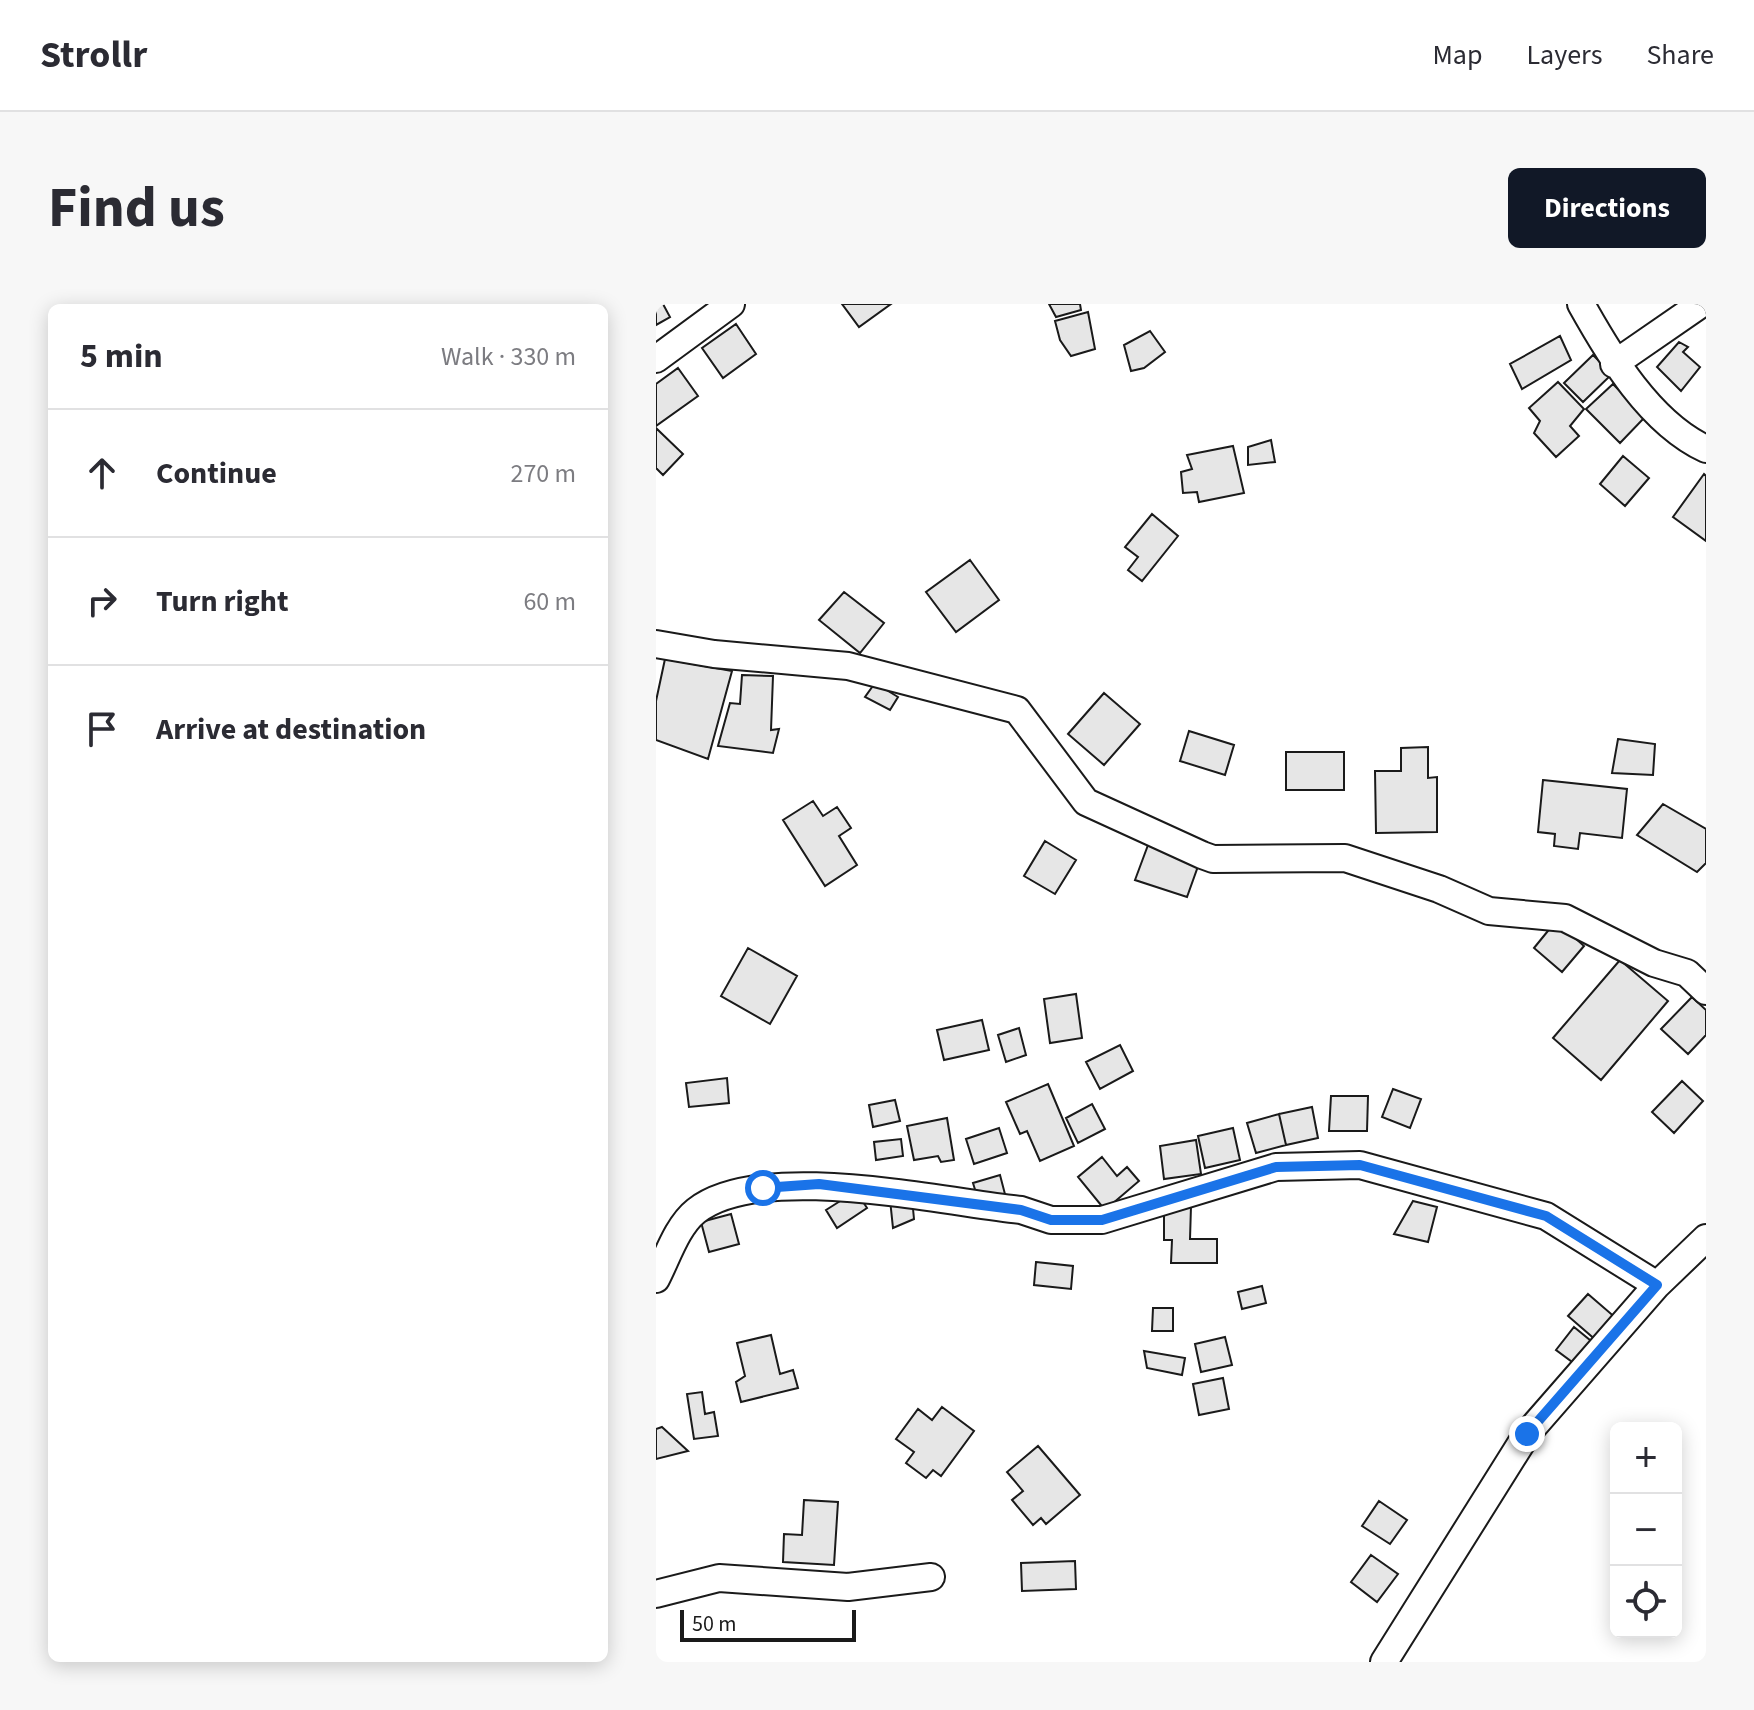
<!DOCTYPE html>
<meta charset="utf-8">
<style>
body{margin:0;font-family:"Source Sans 3",sans-serif;background:#f7f7f7;color:#2b2b33}
.controls{position:absolute;right:24px;bottom:24px;display:grid;overflow:hidden;border-radius:12px;box-shadow:0 4px 20px #0003}
.controls button{width:72px;height:72px;display:grid;place-items:center;padding:0;border:0;border-bottom:2px solid #e1e1e2;background:#fff;color:#2b2b33;font:40px sans-serif}
.scale{position:absolute;left:24px;bottom:20px;width:176px;box-sizing:border-box;padding-left:8px;border:4px solid #1a1a1a;border-top:0;font-size:22px;line-height:28px;white-space:nowrap;color:#1a1a1a;-webkit-text-stroke:6px #fff;paint-order:stroke}
.stop{position:absolute;width:24px;height:24px;margin:-18px;border:6px solid #1a73e8;border-radius:50%;background:#fff}
.stop.end{background:#1a73e8;border-color:#fff;box-shadow:0 2px 8px #0008}
.list{margin:0;padding:0;list-style:none}
h2{display:flex;justify-content:space-between;align-items:center;height:104px;margin:0;padding:0 32px;font-size:34px}
h2 small{font-size:26px;font-weight:400;color:#7c7c81}
.list li{display:grid;grid-template-columns:52px 1fr auto;gap:24px;align-items:center;box-sizing:border-box;height:128px;padding:0 32px;border-top:2px solid #e1e1e2}
.list b{display:block;font-size:30px;white-space:nowrap}
.list em{font-size:26px;font-style:normal;color:#7c7c81}
.icon{flex:none;width:44px;height:44px;fill:none;stroke:currentColor;stroke-width:2;stroke-linecap:round;stroke-linejoin:round}
.map{position:relative;flex:none;width:1050px;height:1358px;overflow:hidden;border-radius:12px}
header{display:flex;align-items:center;gap:48px;box-sizing:border-box;height:112px;padding:0 40px;background:#fff;border-bottom:2px solid #e1e1e2}
header strong{font-size:38px}
nav{display:flex;gap:44px;margin-inline-start:auto;font-size:28px}
.intro{display:flex;align-items:center;justify-content:space-between;box-sizing:border-box;height:192px;padding:0 48px}
h1{margin:0;font-size:56px}
.button{padding:20px 36px;border-radius:12px;background:#111827;color:#fff;font-size:28px;font-weight:700}
main{display:flex;gap:48px;padding:0 48px}
aside{flex:1;background:#fff;border-radius:12px;box-shadow:0 4px 20px #0003}
.map>svg:first-child{display:block}
</style>
<header>
<strong>Strollr</strong>
<nav><a>Map</a><a>Layers</a><a>Share</a></nav>
</header>
<div class="intro"><h1>Find us</h1><a class="button">Directions</a></div>
<main>
<aside>
<h2>5 min<small>Walk · 330 m</small></h2>
<ul class="list">
<li><svg class="icon" aria-label="ahead" viewBox="0 0 24 24"><path d="M12 20V5M6 11l6-6 6 6"/></svg><div><b>Continue</b></div><em>270 m</em></li>
<li><svg class="icon" aria-label="right" viewBox="0 0 24 24"><path d="M7 20v-9h11M14 6l5 5-5 5"/></svg><div><b>Turn right</b></div><em>60 m</em></li>
<li><svg class="icon" aria-label="arrive" viewBox="0 0 24 24"><path d="M6 21V4h12l-3 4 3 4H6"/></svg><div><b>Arrive at destination</b></div></li>
</ul>
</aside>
<div class="map">
<svg width="1050" height="1358" viewBox="0 0 1050 1358">
<rect width="100%" height="100%" fill="#fff"/>
<path fill="#e6e6e6" stroke="#1a1a1a" stroke-width="2" d="M0,0h7l7,13 -14,8z
M186,0h49l-32,23z
M393,0h31l1,6 -25,7z
M432,8l7,37 -24,7 -11,-16 -5,-19z
M80,20l20,30 -33,24 -21,-30z
M494,27l15,21 -21,16 -13,3 -7,-26z
M904,32l11,24 -49,29 -12,-25z
M1023,38l9,5 -5,5 17,15 -19,24 -24,-24z
M937,51l19,19 -29,28 -19,-19z
M22,64l20,28 -42,30v-42z
M902,78l26,27 -14,17 9,10 -23,21 -22,-24 6,-12 -11,-13z
M957,80l32,33 -25,26 -34,-34z
M0,124l27,26 -20,21 -7,-7z
M615,136l4,22 -27,3v-18z
M577,142l11,47 -45,9 -2,-10 -14,1 -2,-21 11,-3 -5,-14z
M967,152l26,22 -24,28 -25,-22z
M1048,170l2,2v65l-33,-24z
M496,210l26,22 -36,45 -14,-11 10,-13 -13,-10z
M314,256l29,40 -43,32 -30,-40z
M188,288l40,31 -24,30 -41,-33z
M9,355l67,12 -24,88 -52,-19v-39z
M86,371l31,1 -2,54 8,-1 -6,24 -55,-7 12,-43 10,1z
M219,379l23,14 -8,13 -25,-13z
M448,389l36,31 -36,41 -36,-31z
M533,427l45,14 -9,30 -45,-14z
M962,435l37,5 -2,31 -41,-2z
M772,443v31l9,-1v55l-61,1 -1,-62h26v-23z
M630,448h58v38h-58z
M887,476l84,9 -5,49 -42,-5 -2,16 -24,-3 1,-12 -17,-2z
M157,497l10,15 14,-9 14,21 -12,8 18,29 -32,21 -42,-66z
M1007,500l43,25v34l-9,9 -60,-37z
M495,533l51,18 -15,42 -52,-17z
M389,537l31,19 -21,34 -31,-18z
M900,617l28,25 -22,26 -28,-24z
M92,644l49,28 -27,48 -49,-28z
M964,656l48,41 -67,79 -48,-42z
M420,690l6,44 -32,5 -6,-44z
M1036,693l14,13v25l-18,19 -27,-25z
M326,716l7,30 -45,10 -7,-30z
M363,724l7,27 -20,7 -8,-27z
M464,741l13,26 -33,18 -14,-27z
M71,774l2,25 -40,4 -3,-24z
M1026,777l21,20 -29,32 -22,-21z
M392,780l26,62 -34,15 -13,-30 -7,3 -14,-32z
M737,785l28,10 -11,29 -28,-11z
M675,792h37l-1,35h-38z
M239,796l5,21 -27,6 -4,-22z
M436,800l13,25 -27,14 -12,-25z
M656,803l6,31 -32,7 -7,-31z
M623,810l7,31 -30,8 -9,-30z
M291,814l7,42 -13,2 -3,-6 -24,4 -7,-34z
M343,824l8,25 -33,11 -8,-25z
M577,824l7,32 -35,8 -7,-32z
M245,835l2,17 -27,4 -2,-18z
M540,836l5,34 -37,5 -4,-33z
M446,853l15,19 10,-9 12,14 -34,29 -27,-33z
M344,871l6,23 -26,8 -7,-23z
M255,884l3,31 -21,9 -4,-38z
M200,887l11,17 -30,20 -11,-18z
M757,897l24,6 -9,35 -34,-8z
M508,902h27l-1,33h27v24h-46l1,-23h-8z
M75,910l8,30 -30,8 -8,-30z
M380,958l37,4 -2,23 -37,-4z
M606,982l4,17 -24,6 -4,-17z
M932,990l29,25 -20,22 -29,-25z
M497,1004h20v23h-21z
M918,1023l22,18 -17,22 -23,-17z
M115,1031l9,39 13,-4 5,18 -57,14 -5,-20 9,-6 -8,-33z
M569,1033l7,28 -31,7 -6,-28z
M488,1047l41,7 -3,17 -35,-7z
M567,1074l6,31 -30,6 -6,-31z
M46,1088l3,22 9,-2 4,24 -24,3 -7,-45z
M286,1103l32,24 -33,45 -8,-6 -7,8 -20,-15 8,-11 -18,-13 22,-30 14,11z
M6,1123l26,24 -32,8v-30z
M382,1142l42,49 -34,29 -5,-6 -8,7 -21,-25 11,-9 -16,-19z
M148,1196l34,2 -4,63 -51,-3 1,-28 18,1z
M723,1197l28,19 -17,24 -28,-18z
M715,1251l27,19 -21,28 -26,-20z
M419,1257l1,28 -54,2 -1,-28z"/>
<g fill="none" stroke-linecap="round" stroke-linejoin="round">
<defs>
<path id="minor" d="M925,0c29,52 69,119 125,145
M0,55l75,-55
M958,60l87,-60
M0,340l58,10 134,12 169,44 69,92 116,53 11,4 132,-1 94,31 50,22 76,7 89,45 33,10 19,18
M0,975c11,-21 21,-53 40,-68 64,-51 247,-9 325,-1l30,10h51l174,-53 84,-2 186,51 111,69
M0,1290l63,-16 129,9 83,-10
M728,1358l143,-228 130,-149 49,-47"/>
</defs>
<use href="#minor" stroke="#1a1a1a" stroke-width="30"/>
<use href="#minor" stroke="#fff" stroke-width="26"/>
</g>
<g fill="none" stroke-linecap="round" stroke-linejoin="round">
<path stroke="#1a73e8" stroke-width="10" d="M107,884l56,-4 202,26 30,10h51l174,-53 84,-2 186,51 111,69 -130,149"/>
</g>
</svg>
<div class="controls">
<button>+</button>
<button>−</button>
<button><svg class="icon" aria-label="locate" viewBox="0 0 24 24"><circle cx="12" cy="12" r="6"/><path d="M12 2v4M12 18v4M2 12h4M18 12h4"/></svg></button>
</div>
<div class="scale">50 m</div>
<div class="stop" style="left:107px;top:884px"></div>
<div class="stop end" style="left:871px;top:1130px"></div>
</div>
</main>
